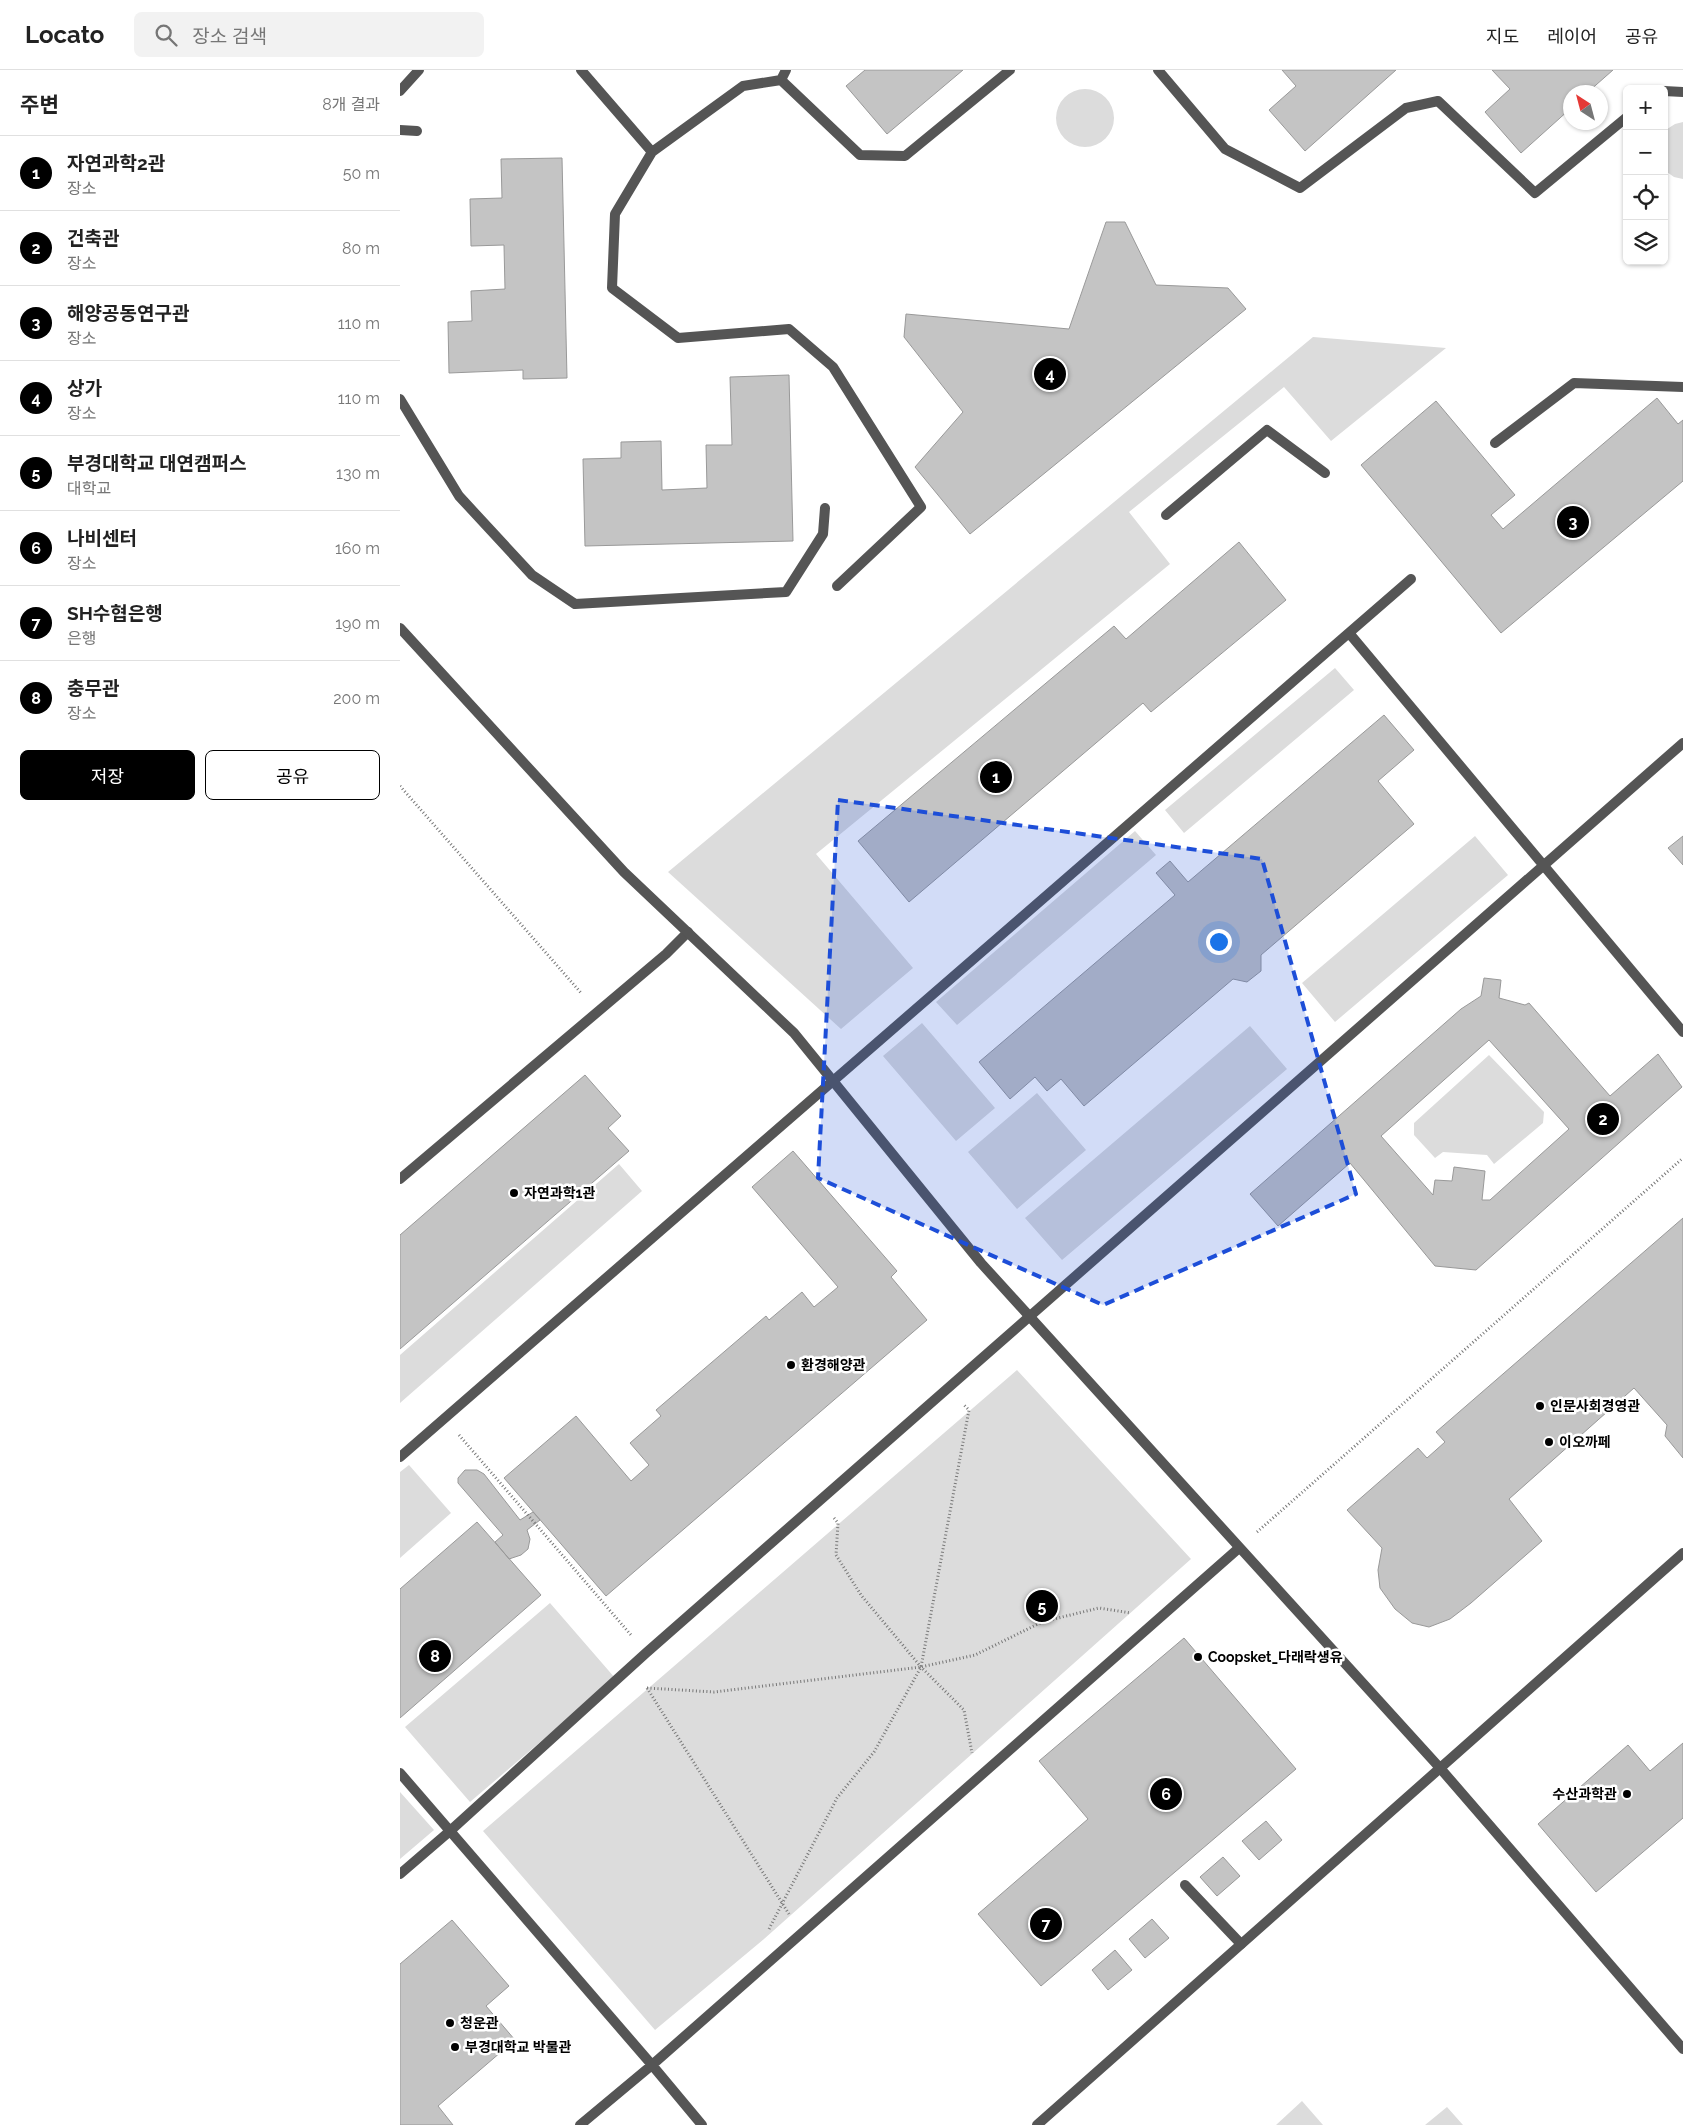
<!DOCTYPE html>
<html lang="ko">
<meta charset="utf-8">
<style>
body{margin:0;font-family:Raleway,"Noto Sans KR",sans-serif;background:#f2f2f2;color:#222}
.controls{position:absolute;right:15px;top:15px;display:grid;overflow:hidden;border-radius:8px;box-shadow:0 1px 4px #0004}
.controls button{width:45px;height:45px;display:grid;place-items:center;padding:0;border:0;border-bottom:1px solid #e0e0e0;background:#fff;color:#222;font:25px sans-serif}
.compass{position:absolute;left:1163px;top:15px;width:45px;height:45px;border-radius:50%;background:#fff;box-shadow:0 1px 4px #0004;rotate:324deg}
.you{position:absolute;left:818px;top:871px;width:18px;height:18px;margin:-12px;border:4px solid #fff;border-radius:50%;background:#1a73e8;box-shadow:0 0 0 8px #1a73e833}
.badge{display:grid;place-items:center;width:32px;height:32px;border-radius:50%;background:#000;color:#fff;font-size:16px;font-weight:700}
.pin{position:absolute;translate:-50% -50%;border:2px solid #fff;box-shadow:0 1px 5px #0006}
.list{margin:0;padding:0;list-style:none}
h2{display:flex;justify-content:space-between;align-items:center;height:65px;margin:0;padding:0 20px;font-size:21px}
h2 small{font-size:16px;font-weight:400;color:#767676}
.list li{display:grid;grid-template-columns:32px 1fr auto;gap:15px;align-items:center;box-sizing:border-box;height:75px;padding:0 20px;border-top:1px solid #e0e0e0}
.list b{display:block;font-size:19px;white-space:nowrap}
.list p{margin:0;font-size:16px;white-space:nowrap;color:#767676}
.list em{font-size:16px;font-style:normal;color:#767676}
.actions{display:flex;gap:10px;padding:15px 20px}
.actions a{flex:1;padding:11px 0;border:1px solid #000;border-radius:8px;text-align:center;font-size:18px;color:#000}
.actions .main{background:#000;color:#fff}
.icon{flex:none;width:28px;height:28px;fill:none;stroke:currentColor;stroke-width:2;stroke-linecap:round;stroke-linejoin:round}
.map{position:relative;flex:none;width:1283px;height:2055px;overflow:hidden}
header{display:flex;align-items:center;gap:30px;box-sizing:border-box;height:70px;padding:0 25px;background:#fff;border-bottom:1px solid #e0e0e0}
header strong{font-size:24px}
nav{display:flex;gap:28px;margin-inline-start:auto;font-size:18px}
.search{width:350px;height:45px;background:#f2f2f2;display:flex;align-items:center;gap:12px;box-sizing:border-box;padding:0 18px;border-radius:8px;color:#767676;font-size:19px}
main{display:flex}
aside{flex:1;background:#fff}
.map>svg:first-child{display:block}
</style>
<header>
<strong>Locato</strong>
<div class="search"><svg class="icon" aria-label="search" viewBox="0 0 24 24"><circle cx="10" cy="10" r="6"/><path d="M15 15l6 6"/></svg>장소 검색</div>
<nav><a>지도</a><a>레이어</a><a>공유</a></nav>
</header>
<main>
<aside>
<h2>주변<small>8개 결과</small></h2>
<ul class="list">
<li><span class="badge">1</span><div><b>자연과학2관</b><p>장소</p></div><em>50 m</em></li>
<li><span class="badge">2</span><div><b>건축관</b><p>장소</p></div><em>80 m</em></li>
<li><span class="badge">3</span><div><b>해양공동연구관</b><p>장소</p></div><em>110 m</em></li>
<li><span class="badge">4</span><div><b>상가</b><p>장소</p></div><em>110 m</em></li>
<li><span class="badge">5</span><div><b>부경대학교 대연캠퍼스</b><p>대학교</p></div><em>130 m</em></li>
<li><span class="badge">6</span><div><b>나비센터</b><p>장소</p></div><em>160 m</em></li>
<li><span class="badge">7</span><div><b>SH수협은행</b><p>은행</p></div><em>190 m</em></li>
<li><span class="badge">8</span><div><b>충무관</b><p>장소</p></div><em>200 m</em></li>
</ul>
<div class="actions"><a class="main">저장</a><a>공유</a></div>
</aside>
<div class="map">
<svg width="1283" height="2055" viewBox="0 0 1283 2055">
<rect width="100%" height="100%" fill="#fff"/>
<path fill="#dcdcdc" d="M656 48a29 29 0 1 1 58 0a29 29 0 1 1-58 0Z
M1283,52v57l-9,-2 -10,-7v-39l11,-7z
M913,267l133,11 -115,93 -47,-54 -155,125 41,52 -354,290 97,114 -72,61 -173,-157z
M935,598l19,22 -170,143 -19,-23z
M735,761l21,24 -199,170 -21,-23z
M1075,766l33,39 -173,147 -33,-39z
M522,953l73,85 -39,33 -73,-85z
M850,956l37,43 -225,191 -37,-42z
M1089,985l55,57 -1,11 -49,41 -7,-9 -44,-3 -8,6 -21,-23v-12z
M637,1023l49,57 -69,59 -49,-57z
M219,1094l23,27 -242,212v-48z
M617,1300l174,189 -427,380 -109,91 -172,-199z
M9,1395l42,48 -51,45v-86z
M150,1533l65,75 -145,124 -65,-75z
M0,1722l34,38 -34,29z
M902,2031l21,24h-47z
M1047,2037l16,18h-38z"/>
<path fill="#c4c4c4" stroke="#999" fill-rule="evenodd" d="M465,0h98l-76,64 -41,-48z
M882,0h114l-91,81 -36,-41 27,-24z
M1092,0h121l-25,22h-18v17l-49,44 -36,-41 25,-23z
M162,88l5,220 -44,1v-9l-74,3 -1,-51 24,-1 -1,-30 34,-2 -1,-44 -33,1 -1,-47 32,-1 -1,-39z
M706,152h19l31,63 72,3 18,21 -276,225 -55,-67 48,-55 -59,-75 2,-23 163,15z
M389,305l4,166 -208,5 -2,-87 38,-1v-16l40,-1 1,49 45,-2 -1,-43h26l-2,-68z
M1257,328l21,26 5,-4v61l-182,152 -140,-168 75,-64 79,94 -24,20 12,14z
M839,472l47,58 -135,112 -8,-9 -234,199 -51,-61 256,-215 12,13z
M984,645l30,35 -36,31 36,43 -153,131v16l-14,11 -14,-3 -149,127 -23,-27 -14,12 -12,-14 -25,22 -31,-37 196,-167 -19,-22 14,-12 18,21z
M1283,766v29l-15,-17z
M1084,908l17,2 -2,18 26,7 4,-2 81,93 48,-42 24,33 -206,183 -41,-4 -85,-103 -72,63 -28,-32 211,-185 20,-13zM1089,970l80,89 -79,71h-8l3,-29 -31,-4 -2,14 -17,-1 -2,15 -52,-59z
M185,1005l36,41 -13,12 21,23 -229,198v-114z
M393,1081l104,120 -6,6 36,43 -321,276 -102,-118 72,-62 55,65 18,-16 -19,-22 31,-27 -5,-6 110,-94 3,4 33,-28 12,15 24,-20 -86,-100z
M1283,1148v240l-18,-22 2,-11 -33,-37 -125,111 33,42 -71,62 -21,16 -21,8 -17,-4 -17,-14 -15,-21 -2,-18 4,-22 -35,-38 71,-62 9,10 18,-16 -9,-10z
M65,1400h12l7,4 36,46 13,-8 7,8 -13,10 3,9 -2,10 -7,6 -12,4 -14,-17 8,-7 -45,-52v-5z
M77,1452l64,73 -141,123v-129z
M784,1568l112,131 -255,217 -63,-72 110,-95 -49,-58z
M1283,1673v75l-87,74 -58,-68 90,-79 22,26z
M866,1751l16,19 -23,20 -17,-19z
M823,1787l17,19 -23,20 -17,-19z
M752,1849l17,19 -24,20 -16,-19z
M52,1850l57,66 -23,20 29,34 -77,66 15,19h-53v-161z
M715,1880l17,20 -24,20 -16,-20z"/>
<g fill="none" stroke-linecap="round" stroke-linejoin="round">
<path stroke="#777" stroke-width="3" stroke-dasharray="1 2.5" stroke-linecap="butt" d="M0,716l182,208
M59,1365l172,200
M434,1448l4,5 -2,32 25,40 60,72 43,43 8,43
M857,1462l426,-374
M247,1618l67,4 207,-25 54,-12 67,-33 57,-14 32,5
M247,1618l142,226
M369,1859l68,-131 37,-46 47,-85 48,-257 -6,-6"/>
<path stroke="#555" stroke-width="10" d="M181,0l71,82
M758,0l67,79 75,39 106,-80 32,-7 97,92 92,-76
M381,10l5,-10
M0,21l19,-21
M1264,21l19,1
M0,60l17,1
M0,329l59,97 73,79 43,29 211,-12 37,-58 2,-26
M1095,373l79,-60 109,4
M766,445l101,-85 58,43
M437,516l84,-79 -88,-140 -44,-38 -111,9 -66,-50 3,-74 37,-62 91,-66 38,-6 79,75 45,1 105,-86
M949,563l334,399
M0,1109l266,-225 22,-22
M0,1387l1011,-878
M1040,1698l243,281
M0,1703l252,292 50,60
M0,1804l50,-43 196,-178 1037,-910
M785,1815l56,59
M180,2055l72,-60 587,-517"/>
<path stroke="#555" stroke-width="10" d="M0,558l224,244 170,161 187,230 459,505
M637,2055l646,-572"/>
</g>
<path fill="#1d4ed8" fill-opacity="0.2" stroke="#1d4ed8" stroke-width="4" stroke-dasharray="10 6" stroke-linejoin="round" d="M438,730l424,59 94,335 -253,111 -285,-127z"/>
<g fill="#000" stroke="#fff" stroke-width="2">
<circle cx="114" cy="1123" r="5"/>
<circle cx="391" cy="1295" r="5"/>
<circle cx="1140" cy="1336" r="5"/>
<circle cx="1149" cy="1372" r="5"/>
<circle cx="798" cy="1587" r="5"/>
<circle cx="1227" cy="1724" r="5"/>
<circle cx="50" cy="1953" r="5"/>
<circle cx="55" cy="1977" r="5"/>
</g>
<g text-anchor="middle" stroke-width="5" stroke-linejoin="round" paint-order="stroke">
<g font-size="14" font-weight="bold" fill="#000" stroke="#fff" text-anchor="start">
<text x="124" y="1128">자연과학1관</text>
<text x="401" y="1300">환경해양관</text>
<text x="1150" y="1341">인문사회경영관</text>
<text x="1159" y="1377">이오까페</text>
<text x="808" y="1592">Coopsket_다래락생유</text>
<text x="1217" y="1729" text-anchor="end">수산과학관</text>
<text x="60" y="1958">청운관</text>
<text x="65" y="1982">부경대학교 박물관</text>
</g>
</g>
</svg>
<div class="controls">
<button>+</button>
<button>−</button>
<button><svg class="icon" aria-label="locate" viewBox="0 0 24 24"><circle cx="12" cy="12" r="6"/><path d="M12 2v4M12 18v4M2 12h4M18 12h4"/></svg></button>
<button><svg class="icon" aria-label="layers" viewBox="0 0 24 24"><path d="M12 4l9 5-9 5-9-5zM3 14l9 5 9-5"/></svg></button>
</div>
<svg class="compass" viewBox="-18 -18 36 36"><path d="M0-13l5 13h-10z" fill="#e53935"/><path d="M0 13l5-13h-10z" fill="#767676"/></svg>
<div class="you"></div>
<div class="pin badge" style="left:596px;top:707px">1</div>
<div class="pin badge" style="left:1203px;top:1049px">2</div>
<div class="pin badge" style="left:1173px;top:452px">3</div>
<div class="pin badge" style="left:650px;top:304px">4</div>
<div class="pin badge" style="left:642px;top:1536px">5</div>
<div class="pin badge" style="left:766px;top:1724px">6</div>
<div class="pin badge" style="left:646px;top:1854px">7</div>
<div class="pin badge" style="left:35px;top:1586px">8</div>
</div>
</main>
